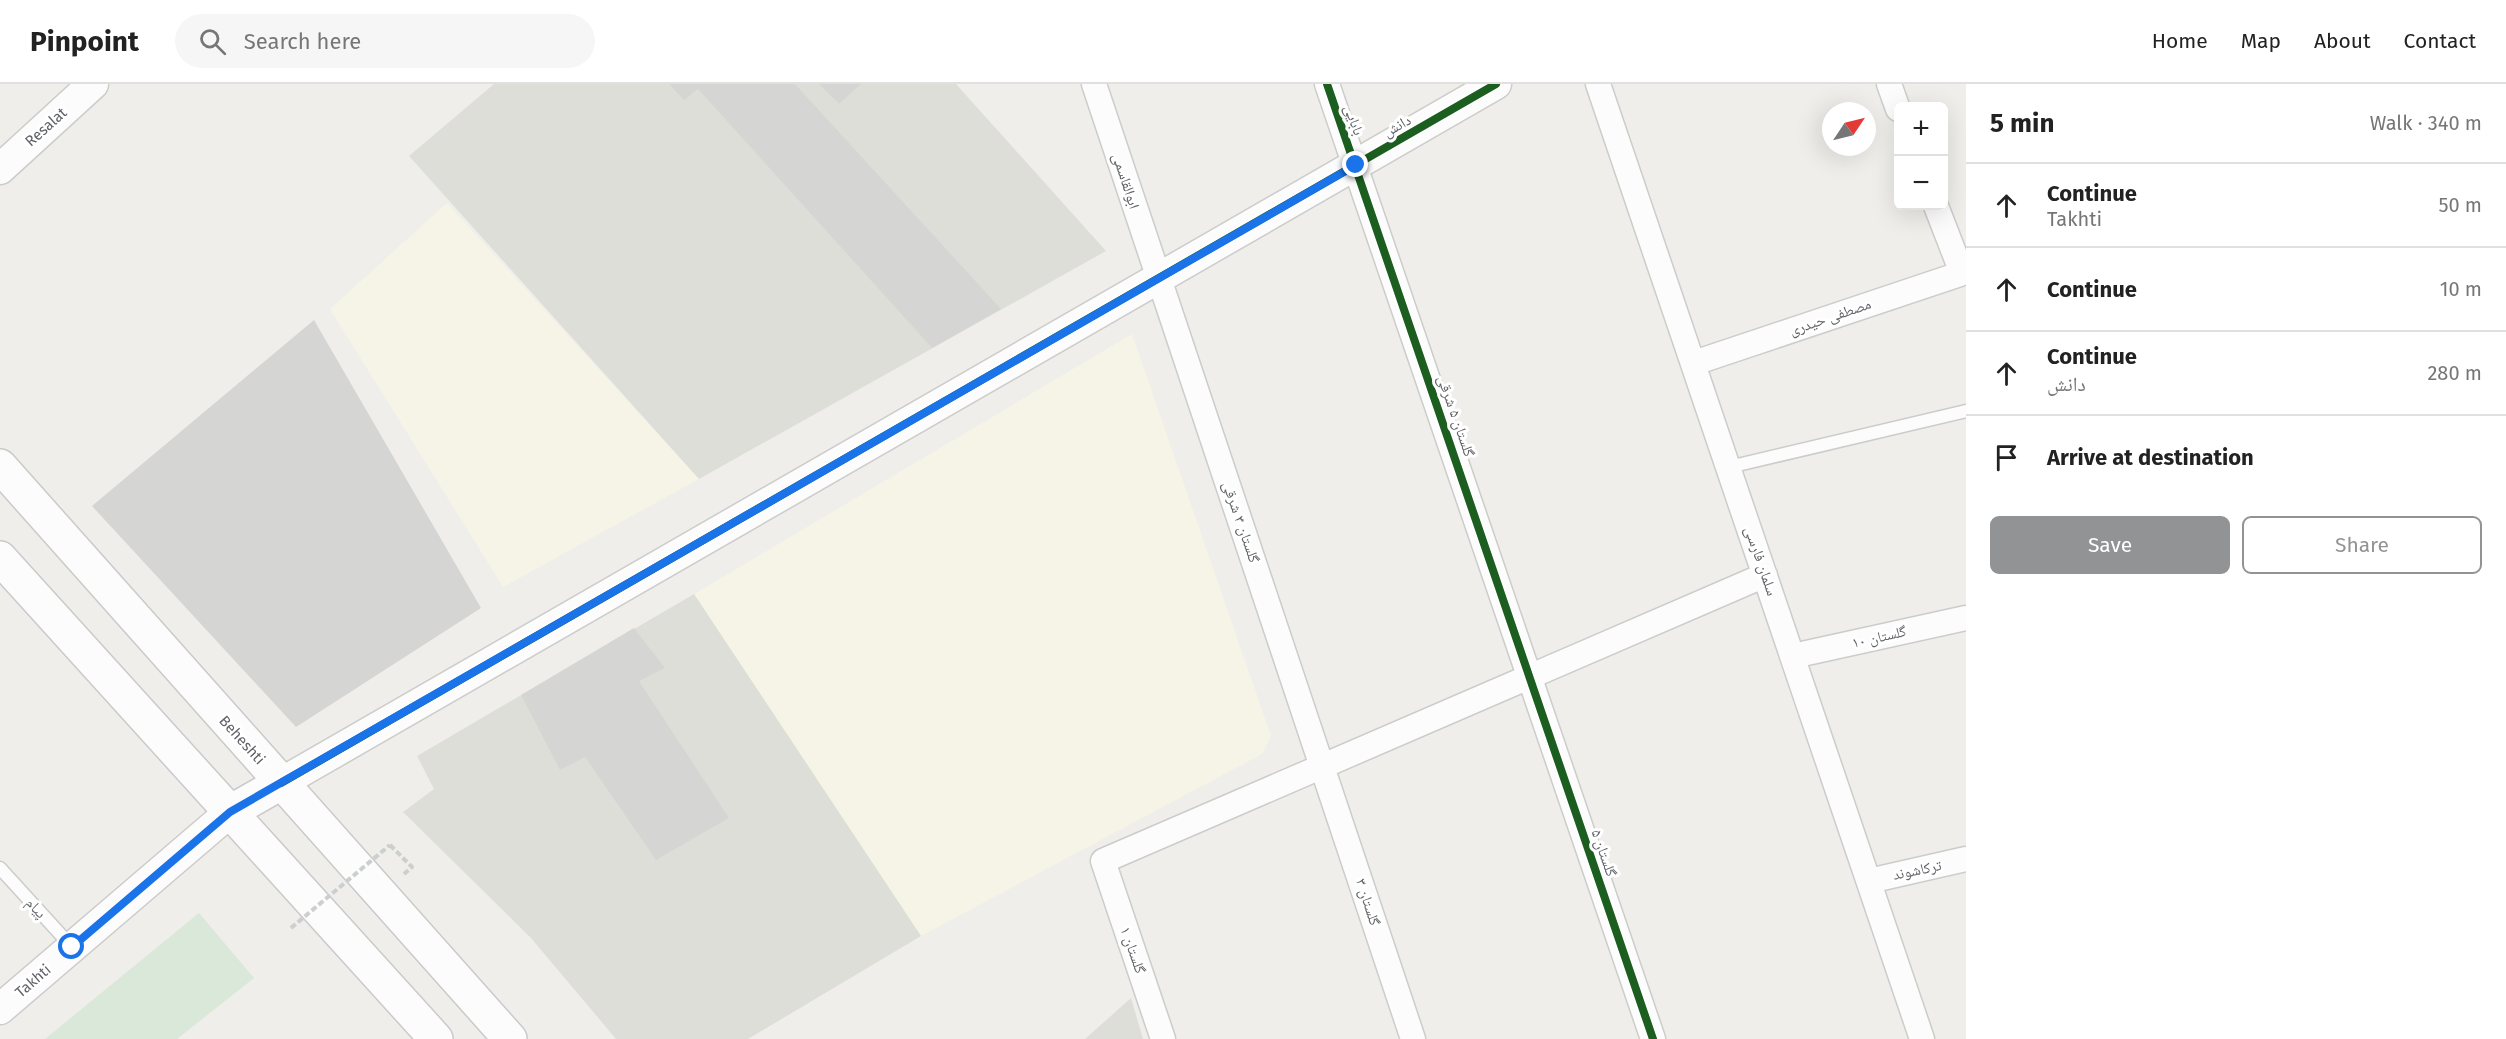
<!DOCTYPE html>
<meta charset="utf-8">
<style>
body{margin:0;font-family:"Fira Sans","Noto Naskh Arabic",sans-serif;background:#f6f6f6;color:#222}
.controls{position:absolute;right:18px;top:18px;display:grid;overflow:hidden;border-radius:9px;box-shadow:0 6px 24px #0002}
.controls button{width:54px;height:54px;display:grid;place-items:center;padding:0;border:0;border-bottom:2px solid #e0e0e0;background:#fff;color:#222;font:30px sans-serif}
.compass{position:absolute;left:1822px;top:18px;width:54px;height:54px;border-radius:50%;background:#fff;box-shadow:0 6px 24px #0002;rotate:55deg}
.stop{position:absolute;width:18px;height:18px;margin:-14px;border:4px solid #1a73e8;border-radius:50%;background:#fff}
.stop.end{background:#1a73e8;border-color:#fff;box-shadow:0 2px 6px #0008}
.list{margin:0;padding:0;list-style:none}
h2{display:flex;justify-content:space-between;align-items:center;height:78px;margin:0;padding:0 24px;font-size:26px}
h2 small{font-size:20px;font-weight:400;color:#767676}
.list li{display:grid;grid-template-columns:39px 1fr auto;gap:18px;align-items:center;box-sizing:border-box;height:84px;padding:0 24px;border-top:2px solid #e0e0e0}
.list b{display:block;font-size:22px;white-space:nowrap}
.list p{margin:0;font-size:20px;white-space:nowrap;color:#767676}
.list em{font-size:20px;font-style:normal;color:#767676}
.actions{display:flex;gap:12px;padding:18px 24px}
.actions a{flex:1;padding:14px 0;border:2px solid #929395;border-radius:9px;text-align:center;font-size:21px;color:#929395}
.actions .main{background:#929395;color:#fff}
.icon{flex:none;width:33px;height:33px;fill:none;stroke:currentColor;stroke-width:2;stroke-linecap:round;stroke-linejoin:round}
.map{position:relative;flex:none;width:1966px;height:955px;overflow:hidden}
header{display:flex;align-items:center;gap:36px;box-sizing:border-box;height:84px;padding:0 30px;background:#fff;border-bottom:2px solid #e0e0e0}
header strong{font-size:28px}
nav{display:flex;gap:33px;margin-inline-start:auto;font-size:21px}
.search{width:420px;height:54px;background:#f6f6f6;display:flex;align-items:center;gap:15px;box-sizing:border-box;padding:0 21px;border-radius:33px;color:#767676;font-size:22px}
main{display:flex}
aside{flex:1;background:#fff}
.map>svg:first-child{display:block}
</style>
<header>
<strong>Pinpoint</strong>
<div class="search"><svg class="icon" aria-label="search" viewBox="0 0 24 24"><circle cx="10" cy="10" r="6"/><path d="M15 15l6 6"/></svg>Search here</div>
<nav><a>Home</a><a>Map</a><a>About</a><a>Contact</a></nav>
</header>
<main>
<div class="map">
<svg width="1966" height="955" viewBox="0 0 1966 955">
<rect width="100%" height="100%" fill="#efeeea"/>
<path fill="#f5f4e6" d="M447,119l252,276 -196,108 -173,-278z
M1132,250l139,402 -9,18 -341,182 -227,-342z"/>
<path fill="#deded9" d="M494,0h462l150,167 -407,228 -290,-323z
M694,510l227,342 -173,103h-132l-85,-101 -128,-126 31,-23 -17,-33z
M1131,914l12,41h-58z"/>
<path fill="#dae8da" d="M199,829l55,65 -77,61h-132z"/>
<path fill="#d5d5d3" d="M669,0h126l206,225 -69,39 -234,-259 -14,11z
M819,0h42l-22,20z
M314,236l167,288 -185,119 -204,-221z
M634,544l31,40 -26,13 90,137 -73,42 -71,-103 -25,13 -39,-75z"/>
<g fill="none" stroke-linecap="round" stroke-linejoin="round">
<defs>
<path id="service" d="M1729,383l237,-56
M0,784l72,79"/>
<path id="minor" d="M1094,0l319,955
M1327,0l326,955
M1598,0l324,955
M1889,0l9,25
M1936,122l26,67
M1694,279l272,-91
M1793,572l173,-38
M1869,797l97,-22
M1163,955l-60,-178 662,-286"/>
<path id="tertiary" d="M0,85l93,-85
M281,699l1215,-699
M0,925l230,-197"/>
<path id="secondary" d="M0,382l510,573
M0,474l436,481
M230,728l51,-29"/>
</defs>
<use href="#service" stroke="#cccccb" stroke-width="15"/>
<use href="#minor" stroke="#cccccb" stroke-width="27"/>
<use href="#tertiary" stroke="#cccccb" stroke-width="33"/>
<use href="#secondary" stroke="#cacacb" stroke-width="36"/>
<path stroke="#cbcfcd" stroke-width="4" stroke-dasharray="6 3" stroke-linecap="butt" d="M390,761l22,22 -8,7"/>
<use href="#service" stroke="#fdfcfc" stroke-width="12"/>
<use href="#minor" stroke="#fdfcfc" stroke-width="24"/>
<use href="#tertiary" stroke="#fdfcfc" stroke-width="30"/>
<use href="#secondary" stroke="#fdfcfc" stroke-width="33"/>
<path stroke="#cbcfcd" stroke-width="4" stroke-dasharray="6 3" stroke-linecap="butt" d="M291,844l99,-83"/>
<defs>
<path id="cycleway" d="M1327,0l326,955
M281,699l1215,-699"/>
</defs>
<use href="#cycleway" stroke="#fff" stroke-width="11"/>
<use href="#cycleway" stroke="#1b5e20" stroke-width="8"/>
</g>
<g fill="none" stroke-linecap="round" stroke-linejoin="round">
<path stroke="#1a73e8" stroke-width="8" d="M72,863l158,-135 1126,-647"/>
</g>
<g text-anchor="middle" stroke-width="6" stroke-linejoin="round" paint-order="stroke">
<g font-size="15" fill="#606267" stroke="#fff">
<text transform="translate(1354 36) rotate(70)" y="5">بابایی</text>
<text transform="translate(1397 42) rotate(-30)" y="5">دانش</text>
<text transform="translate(46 43) rotate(-42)" y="5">Resalat</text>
<text transform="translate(1126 97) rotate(72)" y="5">ابوالقاسمی</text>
<text transform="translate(1830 233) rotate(-19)" y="5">مصطفی حیدری</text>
<text transform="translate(1456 332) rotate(71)" y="5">گلستان ۵ شرقی</text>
<text transform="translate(1241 438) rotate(71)" y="5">گلستان ۳ شرقی</text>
<text transform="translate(1761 477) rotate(71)" y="5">سلمان فارسی</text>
<text transform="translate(1879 553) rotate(-13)" y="5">گلستان ۱۰</text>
<text transform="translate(242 656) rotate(48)" y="5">Beheshti</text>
<text transform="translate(1604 769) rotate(71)" y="5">گلستان ۵</text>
<text transform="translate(1917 786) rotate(-12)" y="5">ترکاشوند</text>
<text transform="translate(1368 818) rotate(72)" y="5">گلستان ۳</text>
<text transform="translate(36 824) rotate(47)" y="5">پیام</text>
<text transform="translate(1133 866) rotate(71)" y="5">گلستان ۱</text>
<text transform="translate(33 897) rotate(-41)" y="5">Takhti</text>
</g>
</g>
</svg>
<div class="controls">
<button>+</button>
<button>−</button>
</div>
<svg class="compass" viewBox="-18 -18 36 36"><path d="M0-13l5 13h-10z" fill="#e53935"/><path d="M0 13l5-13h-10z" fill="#767676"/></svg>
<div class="stop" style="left:72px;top:863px"></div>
<div class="stop end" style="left:1356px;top:81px"></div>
</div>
<aside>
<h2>5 min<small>Walk · 340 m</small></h2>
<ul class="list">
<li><svg class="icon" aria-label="ahead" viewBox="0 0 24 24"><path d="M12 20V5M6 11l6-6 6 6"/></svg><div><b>Continue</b><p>Takhti</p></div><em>50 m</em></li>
<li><svg class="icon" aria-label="ahead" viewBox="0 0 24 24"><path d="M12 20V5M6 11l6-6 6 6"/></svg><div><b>Continue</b></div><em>10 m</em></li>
<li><svg class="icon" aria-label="ahead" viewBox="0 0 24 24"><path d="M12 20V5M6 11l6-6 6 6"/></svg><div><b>Continue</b><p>دانش</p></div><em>280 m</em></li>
<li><svg class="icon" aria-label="arrive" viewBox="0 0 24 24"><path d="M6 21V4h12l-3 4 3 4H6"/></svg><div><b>Arrive at destination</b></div></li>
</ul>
<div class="actions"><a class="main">Save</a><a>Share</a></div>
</aside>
</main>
